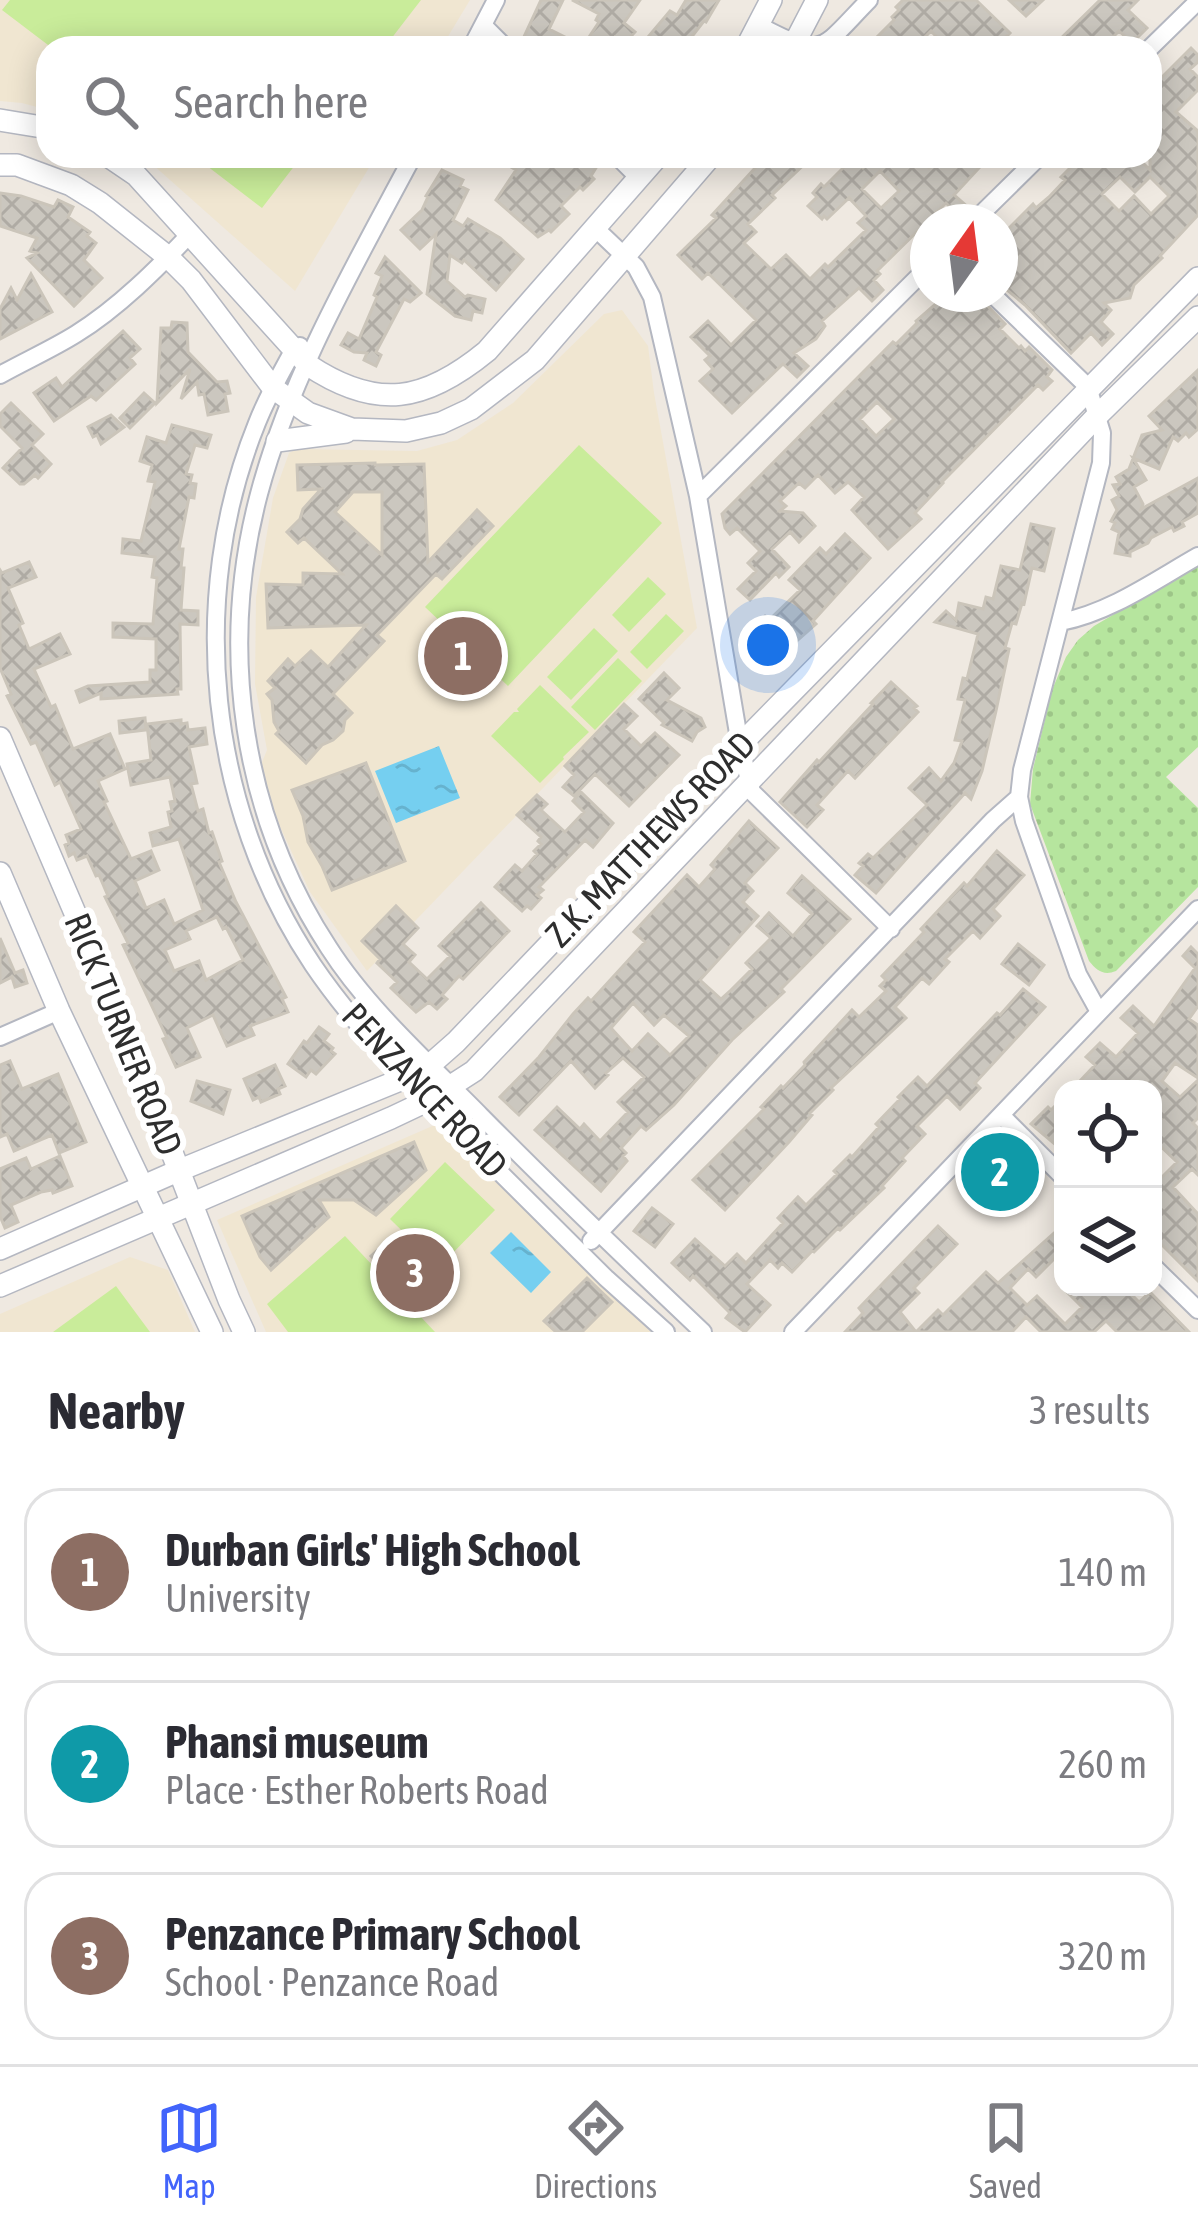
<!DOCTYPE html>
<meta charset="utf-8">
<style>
body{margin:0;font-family:"Asap Condensed",sans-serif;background:#f2f2f3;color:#2b2b33}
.controls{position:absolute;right:36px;bottom:36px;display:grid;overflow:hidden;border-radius:24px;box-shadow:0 6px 30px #0003}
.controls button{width:108px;height:108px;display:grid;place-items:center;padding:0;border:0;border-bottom:3px solid #e1e1e2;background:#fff;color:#2b2b33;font:60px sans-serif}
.compass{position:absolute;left:910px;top:204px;width:108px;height:108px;border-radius:50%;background:#fff;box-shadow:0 6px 30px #0003;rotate:14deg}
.you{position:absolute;left:768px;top:645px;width:42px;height:42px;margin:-30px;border:9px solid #fff;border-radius:50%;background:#1a73e8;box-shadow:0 0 0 18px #1a73e833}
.badge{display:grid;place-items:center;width:78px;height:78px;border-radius:50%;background:#4264fb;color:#fff;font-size:39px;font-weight:700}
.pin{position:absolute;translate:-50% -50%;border:6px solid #fff;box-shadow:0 3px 12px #0006}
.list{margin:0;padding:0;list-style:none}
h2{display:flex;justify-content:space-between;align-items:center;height:156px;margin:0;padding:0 48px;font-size:51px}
h2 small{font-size:39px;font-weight:400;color:#7c7c81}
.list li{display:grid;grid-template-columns:78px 1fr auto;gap:36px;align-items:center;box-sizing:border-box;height:168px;margin:0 24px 24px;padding:0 24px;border:3px solid #e1e1e2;border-radius:36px}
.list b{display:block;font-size:45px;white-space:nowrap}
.list p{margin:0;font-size:39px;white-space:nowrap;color:#7c7c81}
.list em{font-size:39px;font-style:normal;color:#7c7c81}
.icon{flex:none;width:66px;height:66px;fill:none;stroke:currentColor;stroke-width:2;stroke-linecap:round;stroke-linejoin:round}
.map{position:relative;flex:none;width:1198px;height:1332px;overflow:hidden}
.search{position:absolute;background:#fff;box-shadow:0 6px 30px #0003;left:36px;right:36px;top:36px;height:132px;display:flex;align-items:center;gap:30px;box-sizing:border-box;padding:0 42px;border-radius:36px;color:#7c7c81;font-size:45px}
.sheet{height:732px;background:#fff}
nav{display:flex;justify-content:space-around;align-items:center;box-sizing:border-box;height:168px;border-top:3px solid #e1e1e2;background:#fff;font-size:33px;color:#7c7c81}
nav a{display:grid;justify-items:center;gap:6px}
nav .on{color:#4264fb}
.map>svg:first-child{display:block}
</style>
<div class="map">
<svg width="1198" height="1332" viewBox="0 0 1198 1332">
<defs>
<pattern id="park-dots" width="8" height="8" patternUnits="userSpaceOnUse" patternTransform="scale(3)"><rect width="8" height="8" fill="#b6e59e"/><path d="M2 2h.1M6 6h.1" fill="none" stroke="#9dc588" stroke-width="1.8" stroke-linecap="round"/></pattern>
<pattern id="water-ripples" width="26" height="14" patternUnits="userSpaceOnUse" patternTransform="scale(3)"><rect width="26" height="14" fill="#75cff0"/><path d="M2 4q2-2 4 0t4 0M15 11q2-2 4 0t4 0" fill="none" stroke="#66b2ce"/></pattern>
<pattern id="building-cross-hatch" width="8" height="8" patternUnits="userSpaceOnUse" patternTransform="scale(3)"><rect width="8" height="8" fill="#cbc7bf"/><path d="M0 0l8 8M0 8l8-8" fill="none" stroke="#afaba4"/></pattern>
</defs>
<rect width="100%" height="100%" fill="#efe9e1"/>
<path fill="#f0e6d1" d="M0,0h470l-29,48h-393v62l-26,-7 -22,-2z
M143,156h233l-81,135z
M622,310l26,36 6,47 43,235 -330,343 -57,-79 -39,-85 -11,-40 7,-17 -12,-66 1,-87 17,-99 16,-45 7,-4 121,2 40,-11 56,-37 91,-89z
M437,1124l214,208h-385l-49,-112z
M130,1257l38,13 27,62h-195v-18z"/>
<path fill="url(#park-dots)" d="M1198,565v182l-32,30 32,31v79l-82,84c-12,5 -19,0 -27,-10l-59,-157 3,-35 19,-79 14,-33 12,-17 16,-14z"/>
<path fill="#c9ec9a" d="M10,0h411l-37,48h-332l-50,-38z
M194,156h108l-40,52z
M579,445l83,78 -154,163 -83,-79z
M648,577l18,17 -37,38 -17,-17z
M666,614l18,17 -37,38 -17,-17z
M594,628l24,23 -47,49 -24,-23z
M618,658l24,23 -47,49 -24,-23z
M540,685l49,47 -26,25 1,2 -24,24 -49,-47 23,-24h5l-2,-3z
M445,1162l50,48 -56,57 -49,-48z
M345,1236l90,96h-147l-21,-28z
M116,1286l34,46h-97z"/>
<path fill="url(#water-ripples)" d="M439,746l21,52 -64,25 -21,-52z
M511,1232l40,40 -20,21 -41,-40z"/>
<path fill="url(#building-cross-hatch)" stroke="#cbc5ba" stroke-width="3" fill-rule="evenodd" d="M541,0h22l-14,29 34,17 16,-24 -3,-2 3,-6 -27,-14h68l-16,23 11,9 -11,12 -9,-7 -7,11h-61l-11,-5 -2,4 -12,-6z
M686,0h33l-13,22 -2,-1 -21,27h-21l-14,-11 22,-26 7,4z
M903,0h73l34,33 -15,15h-48l-16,-17 -17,17h-48l28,-28 -2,-3 7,-7 -3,-3z
M1009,0h34l-17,16z
M1100,0h38l-10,10 19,18 -15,15 -13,-12 -17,17h-51z
M1191,48l7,7v7l-8,7 8,8v13l-22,22 22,19v84l-38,41 2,2 -28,27 -4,13 -26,5 7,7 -10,12 12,12 -11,11 -11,-12 -20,20 -46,-48 -25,-21v-47l33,-33 3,4 13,-11 16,-17 -4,-3 21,-21h45l5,5 5,-4 13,13v-81zM1120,177l15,15 15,-15 19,19 -18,18 -17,-18 -15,15 -17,-17z
M512,156h80l7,7 -8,13 3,3 -11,11 -3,-3 -19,19 8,8 -18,18 -2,-2 -11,7 -42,-37 20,-30 -10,-6z
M766,156h47l-41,39 3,3 -27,26 8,8 -12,11 27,26 15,-14 24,24 15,-15 3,3 38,-37 -8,-7 8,-7 -17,-18 -22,21 -3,-3 -2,3 -14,-13 9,-9 -4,-4 8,-9 3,3 29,-29 10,10 12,-12h42l12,12 12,-12h49l-36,39 15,13 -9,9 -14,-14 -69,68 3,3 -6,6 9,10 -11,11 -13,-13 -37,33 3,5 -9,13 -22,14 14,13 -11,11 -14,-13 -51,49 -32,-32 13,-12 -8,-9 5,-4 -19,-19 17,-16 23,24 25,-25 -48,-47 -6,6 -24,-24 38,-37 -4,-3zM880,171l19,20 -18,17 -19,-19z
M442,170l21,10 -3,6 8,4 -15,30 10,6 5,-7 32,19 23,21 -27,31 -32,-30 -2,3 -12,-8 -3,26 18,16 3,-2 17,4 -3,14 -9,-2 -2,9 -16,-4 -28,-22 9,-60 -16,15 -19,-19 21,-20 6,-13 -2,-1z
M0,193l21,3 33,11 4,-7 15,7 -5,10 22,15 -3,4 9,7 -12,17 18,18 -28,28 -47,-48 10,-5 -7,-2 7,-13 -37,-12z
M385,257l36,36 -11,9 -6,-3 -28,53 5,3 -5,11 -12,-6 3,-7 -13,-1 -13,-7 7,-12 11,6 18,-42 -3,-2 8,-19 -6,-3z
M31,274l21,38 -52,27v-30l11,-21 6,12z
M947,294h29l29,30 -5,5 19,19 2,-2 4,5 4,-4 23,23 -5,7 5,4 -9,9 -5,-5 -96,97 1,1 -28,30 6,6 -33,30 -36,-39 12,-13 -16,-15 -13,11 -17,-18 -13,13 -6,-5 -19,18 6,5 -6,5 23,2 12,13 -16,16 -9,-10 -18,17 17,18 -10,10 -3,-4 -26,27 -12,-11 18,-18 -8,-8 12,-12 -23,-23 -7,6 -5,-6 -3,-14 171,-172 3,2 21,-21 -1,-2zM877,402l17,17 -18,17 -16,-17z
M172,322l15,1 1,29 29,30 10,-1 3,12 -5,1 3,17 -20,4 -4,-21 -5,1 -2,-13 -16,17 9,-30 -33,34 4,-75h10z
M123,331l17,18 -10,9 5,6 -39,36 -5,-4 -37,25 -20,-28 22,-15 6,9z
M1198,370v59l-9,8 -3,-4 -8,8 -5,-4 -14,32 -26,-11 13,22 -12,7 9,17 -2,5 57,-31v35l-16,9 2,4 -10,5 -2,-4 -21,11 -3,5 -18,9v4l-15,-3 4,-21 -7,-3 3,-6 -4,-2 6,-11 -5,-10 7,-4 -6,-11 7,-1 -4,-7 13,-8 13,-34 20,-5 -13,-14z
M144,393l11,10 -25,25 -10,-10z
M11,403l32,31 -11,11 19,19 -13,14 -3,-3 -11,9h-4l-17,-16 19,-20 -22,-22v-12z
M111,415l13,12 -23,17 -4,-9 -4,2 -5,-10z
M172,425l39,10 -4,13 -12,-3 -9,29 6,1 -2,8 6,1 -2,14 -5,-1 -10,52h4l-2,19h3l-3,42 17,1v14l-18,-1 1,65h-4l1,5 -77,5v-6l-21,9 -4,-11 12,-5 62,-4v-12h6v-31l-43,-2v-14l40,1 4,-46 -5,-1 3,-20 -33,-4 1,-14 18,2 14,-59 -7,-1 4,-16 -12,-4 7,-24 19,6z
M375,463v2l49,-1 4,98 49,-52 16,16 -51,53 -6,-5 -59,61 7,6 -51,53 19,19 -7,7 -2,11 -10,9 -11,5 -16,18 -30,-29 3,-3 -5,-9 -2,-22 -5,-6 8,-6 -7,-7 20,-22 7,7 16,-15 17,16 38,-42 -98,3 -2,-44 37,1v-12l39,1 -38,-36 -6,5 -11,-11 13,-13 3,-10 18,-20 -23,1 -1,-25zM353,492h29v63l-47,-43z
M1031,524l23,5 -10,42 -12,-3 -8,36 -2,-1 -6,21 -4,-1 -7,25 4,1 -13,62 -14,60 -11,28 -6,-6 -89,100 -21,-18 8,-9 -4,-3 9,-9 5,4 54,-53 -18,-17 20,-20 12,13 13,-18 8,-22 -7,-1 10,-40 -7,-1 5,-21 4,1 11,-45 -43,-12 11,-11 10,9 3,-17 24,6 3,-12 7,2 8,-33 19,4z
M845,534l25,24 -57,63 3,3 -43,38 -28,-27 20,-19 4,4 31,-30 -11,-10 31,-32 6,6z
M29,562l7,15 -28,11 15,35 -4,2 10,24 31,-15 10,20 -36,15 17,38 4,-2 18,44 37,-15 15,35 -27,12 9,20 -3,1 27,57 20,-8 8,19 -24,11 11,27 18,-8 10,24 29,-14 -24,-71 -26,7 -3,-13 21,-6 -3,-15 4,-1 -2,-9 5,-1 -5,-24 -39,8 -4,-21 24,-4 -4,-36 34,-4v4l6,-1 1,7 17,-2 2,16 -18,3 8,36 -6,1 7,27 5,-2 6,24 3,-1 10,29 -3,1 17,40 50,95 -4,2 6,13 -38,14 4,9 -27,11 -14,-31 -26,13 13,29 -24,10 -13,-28 4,-1 -44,-93 5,-2 -23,-46 3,-1 -9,-21 -3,1 -9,-20 -10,4 -3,-7 -5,3 -4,-11 4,-2 -3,-8 15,-6 -21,-47 -5,3 -19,-43 -5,2 -24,-48 4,-2 -11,-26v-98l2,3zM217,917l6,12 3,-2 17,33 -37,20 -7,-19 -25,10 -9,-21 25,-11 -4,-8z
M664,673l15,15 -12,12 34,18 4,9 -8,5 -5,9 -30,-16 2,-2 -25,-24z
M891,682l26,24 -3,2 4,4 -63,66 -7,-7 -31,34 6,5 -16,17 -27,-25 37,-42 2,2 54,-58 -2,-1z
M624,704l13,12 -13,13 17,17 14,-13 24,22 -50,51 -34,-32 -21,22 -11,-9 11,-12 -9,-9z
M145,718l1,12 -26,3 -1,-12z
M366,763l39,98 -73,29 -10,-24 -14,-24 -5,-26 -11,-26z
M581,792l32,31 -20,24 -8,-7 -46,47 4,3 -6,5 4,3 -10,11 -4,-3 -5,5 -27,-24 20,-22 7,6 15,-17 -3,-3 7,-7 -3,-3 3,-4 -24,-22 20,-20 10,9 -6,6 24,22 19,-20 -11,-11z
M749,821l29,27 -33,35 8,8 -10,11 15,14 -58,64 21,19 10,-9 21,-21 -6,-6 25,-25 -14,-12 12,-13 24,23 19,-22 -24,-21 14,-17 48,43 -69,70 3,3 -52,48 -58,65 -28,25 -5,-4 -20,22 5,5 -3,3 4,5 -26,30 -66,-61 22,-23 23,22 4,-5 16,17 28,-29 -10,-10 26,-25 -21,-19 -17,15 2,2 -13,13 -24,-27 -52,54 -19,-18 39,-40 34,-43 15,-16 3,3 54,-59 -11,-10 53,-57 12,12 16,-18 -4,-4zM633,1003l21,22 10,-10 25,21 -19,19 -22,-21 -16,17 -21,-23z
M997,851l27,24 -31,34 7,7 -20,22 -7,-7 -28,28 4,3 -20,22 -7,-6 -27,29 11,11 -75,70 2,2 -23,23 2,2 -23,27 -64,68 -32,-30 71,-71 -3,-2 20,-21 2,2 22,-23 -1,-3 48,-52 7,7 27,-26 -6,-5 6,-6 -4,-4 42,-44 -3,-3 43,-46 3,3z
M481,903l28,28 -46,48 -4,-3 -17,19 5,4 -10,10 -8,-7 -13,10 -25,-24 6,-6 -20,-19 3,-4 -18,-18 34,-35 22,22 -15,16 12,11 -6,7 18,17 23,-23 -11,-10z
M0,938l15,35 8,-3 4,13 -12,4 -3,-10 -12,6z
M1018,944l26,21 -15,20 -27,-21z
M1191,947l7,7v52l-9,13 9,6v53l-23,-15 -13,18 18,16 18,-17v38l-5,5 5,5v47l-6,-6 -19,18 25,27v67l-45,-45v-50l24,-24 -24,-23v-12l8,-8 -8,-7v-23h-67l-7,-7 16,-17 -9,-8 14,-14 16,14 22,-24 -17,-15 12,-12 21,20 41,-58 -12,-12z
M1023,989l22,18 -70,76 5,5 -20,21 -13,-13 -30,30 8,8 -23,24 3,3 -23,25 2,2 -44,42 -2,-2 -24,24 -2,-1 -20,21 -10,-9 -4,5 -8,-8 -23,24 23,21 -25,27 -19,-14 4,-5 -37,-37 -3,4 -18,-17 23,-24 30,27 12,-12 9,9 37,-40 -5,-5 20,-21 8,8 31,-31 -3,-3 16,-16 2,2 27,-30 -3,-3 24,-25 -2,-2 20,-20 9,9 70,-73 3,2z
M319,1027l10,7 -5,7 9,7 -2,3 4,3 -19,20 -5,-4 -5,7 -18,-13 16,-23 3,2z
M10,1061l12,28 36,-15 28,68 -27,11 -7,-18 -38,16 -7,-17 -7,3v-72z
M275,1065l10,21 -7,3 2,5 -19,8 -2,-5 -6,3 -9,-21z
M197,1081l33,9 -7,24 -32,-13z
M1063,1098v53l-32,-27 17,-17 3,3z
M414,1142l12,28 -50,45 -22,-15h-35l10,17 -58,53 -11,-13 -18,-41z
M1001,1153l11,9 -3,3 20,18 -21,21 -19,-21 -4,3 -8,-7z
M60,1156l12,30 -19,7 -1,-3 -11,2 -30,13 7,17 -13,6 -5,-12v-47l26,-11 5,11z
M652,1208l21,16 -18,23 -21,-16z
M1063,1225v25l-27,27 -8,-8 -18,19 17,17 10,-9 28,28 17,-17 -20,-20h62l15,15 11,-10 39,40h-72l-11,-11 -12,11h-53l-15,-15 -14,15h-167l18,-19 -4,-5 79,-82 19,18 -43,44 5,5 -19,19 16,20 22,-22 5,5 43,-43 12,11z
M382,1246l34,35 -11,10 -34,-35z
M587,1278l25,24 -30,30h-26l-12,-11z"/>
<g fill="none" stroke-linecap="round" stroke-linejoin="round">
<defs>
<path id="minor" d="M483,25l23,23
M758,25c67,35 61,26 111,-25
M471,48l25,-48
M1150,48l48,-47
M413,156c-58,109 -122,218 -154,338 -41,154 -18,320 70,454 39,61 101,116 152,168 73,74 147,145 222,216
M617,156l22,22
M973,222l67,-66
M594,227l42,40 16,30 46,199 42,249 12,47 139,137
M992,294l96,93 14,46 -1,30 -79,307 -3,27 5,24 54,153 21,38
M300,346l-6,3c-13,24 -27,48 -37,74 -71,175 -49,385 56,542 27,40 60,77 92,113l201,200 60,54
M0,375c25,-14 52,-26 76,-41 42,-26 81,-65 115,-101
M698,496l230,-229
M1061,622c50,-10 93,-41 137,-66
M0,1037l59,-26
M1001,1115l62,62
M591,1241l402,-421 26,-23
M1153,1266l45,44
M793,1332l405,-423"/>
<path id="tertiary" d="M0,1249l180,-79 225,-92 26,-14 25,-22 284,-297 458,-467
M0,1286l391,-168 38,-18 45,-29 623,-655 101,-99"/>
<path id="secondary" d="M746,48l25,-48
M792,48l25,-48
M0,120l48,8
M108,156l28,19 172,190c69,46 117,37 179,-14l171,-195
M0,165h17l54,20 29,18 68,54 23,23 82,108 35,25 44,16 54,2 35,-8 30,-14 64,-49 176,-204
M277,441l69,-9
M0,738l120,280 109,282 15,32
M0,873l59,138 153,321"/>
</defs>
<use href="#minor" stroke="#b4b7c1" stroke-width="20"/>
<use href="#tertiary" stroke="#b4b7c1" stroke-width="24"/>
<use href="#secondary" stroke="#b4b7c1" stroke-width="24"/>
<use href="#minor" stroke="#fff" stroke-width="16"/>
<use href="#tertiary" stroke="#fff" stroke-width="21"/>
<use href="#secondary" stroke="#fff" stroke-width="21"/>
</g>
<g text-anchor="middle" stroke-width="12" stroke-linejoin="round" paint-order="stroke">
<g font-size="36" fill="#2e2e2e" stroke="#fff">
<text transform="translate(650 839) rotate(-46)" y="13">Z.K. MATTHEWS ROAD</text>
<text transform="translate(124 1034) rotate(68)" y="13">RICK TURNER ROAD</text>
<text transform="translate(425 1090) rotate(47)" y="13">PENZANCE ROAD</text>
</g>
</g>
</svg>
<div class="controls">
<button><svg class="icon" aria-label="locate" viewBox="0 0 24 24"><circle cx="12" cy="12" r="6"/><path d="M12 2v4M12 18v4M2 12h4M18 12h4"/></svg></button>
<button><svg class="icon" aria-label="layers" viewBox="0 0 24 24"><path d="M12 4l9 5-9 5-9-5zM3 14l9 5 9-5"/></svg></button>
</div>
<svg class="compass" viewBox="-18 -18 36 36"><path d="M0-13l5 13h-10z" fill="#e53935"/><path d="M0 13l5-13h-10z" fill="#7c7c81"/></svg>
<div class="you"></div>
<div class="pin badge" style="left:463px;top:656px;background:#8d6e63">1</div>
<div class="pin badge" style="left:1000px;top:1172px;background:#0f9aa8">2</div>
<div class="pin badge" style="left:415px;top:1273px;background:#8d6e63">3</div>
<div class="search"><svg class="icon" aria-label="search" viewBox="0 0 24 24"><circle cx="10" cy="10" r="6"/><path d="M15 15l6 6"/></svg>Search here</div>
</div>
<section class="sheet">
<h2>Nearby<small>3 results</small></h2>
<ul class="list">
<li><span class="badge" style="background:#8d6e63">1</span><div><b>Durban Girls' High School</b><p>University</p></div><em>140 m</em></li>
<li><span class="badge" style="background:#0f9aa8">2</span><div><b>Phansi museum</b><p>Place · Esther Roberts Road</p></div><em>260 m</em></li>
<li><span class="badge" style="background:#8d6e63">3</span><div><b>Penzance Primary School</b><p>School · Penzance Road</p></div><em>320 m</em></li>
</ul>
</section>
<nav>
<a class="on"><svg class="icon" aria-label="map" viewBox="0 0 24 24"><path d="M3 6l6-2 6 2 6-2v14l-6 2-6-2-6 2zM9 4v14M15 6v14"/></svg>Map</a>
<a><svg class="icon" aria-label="directions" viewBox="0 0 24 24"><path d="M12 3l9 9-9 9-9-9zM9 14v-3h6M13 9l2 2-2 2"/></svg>Directions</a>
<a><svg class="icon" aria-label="saved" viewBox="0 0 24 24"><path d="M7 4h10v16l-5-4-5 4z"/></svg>Saved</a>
</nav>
